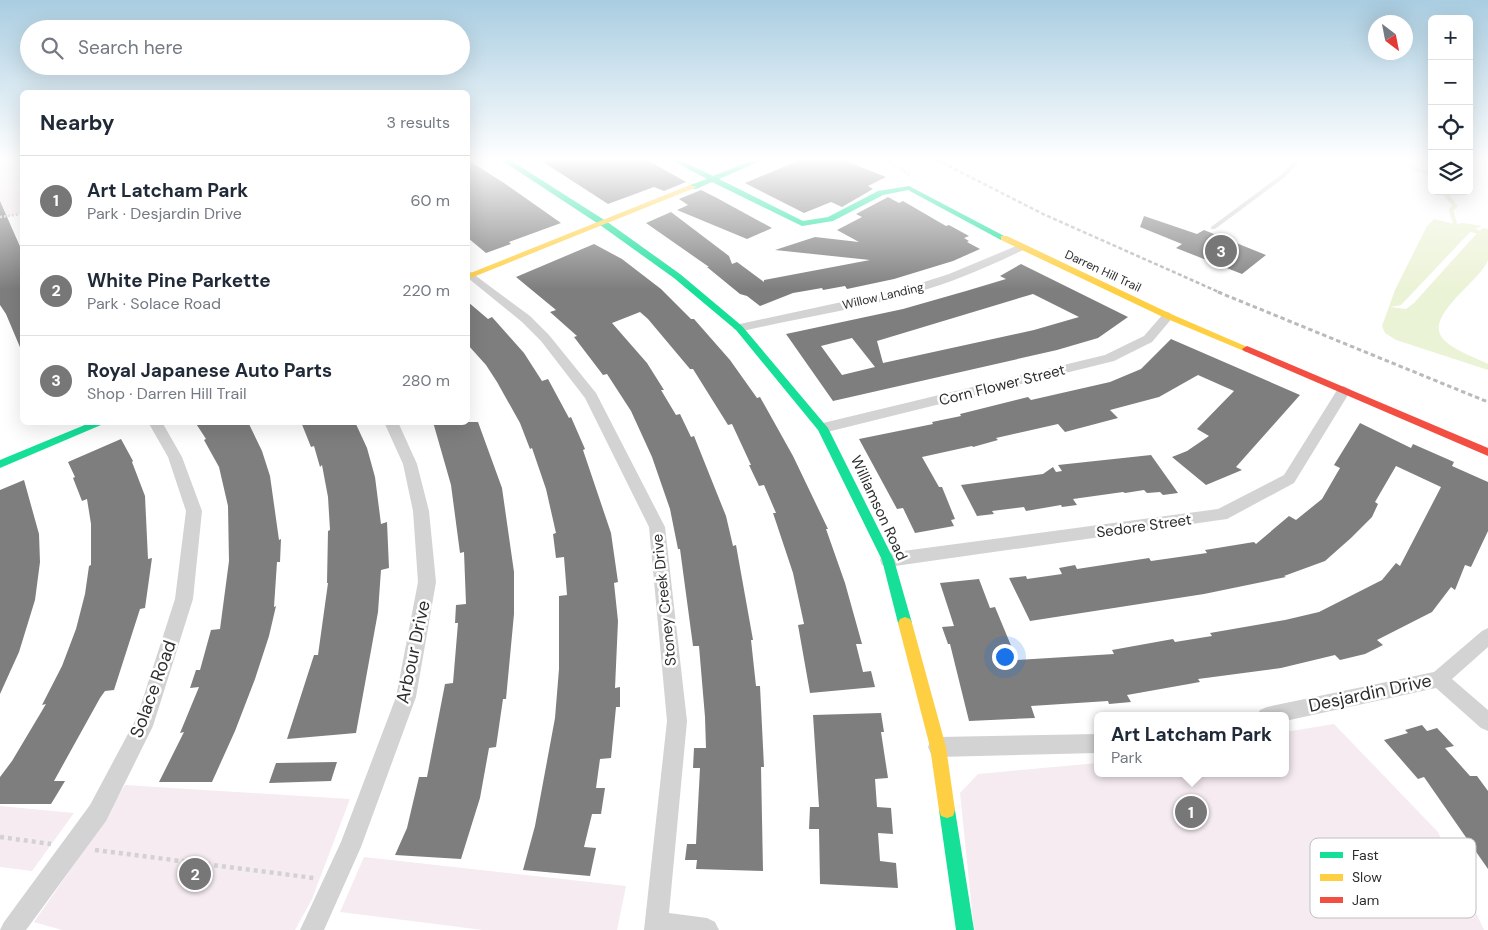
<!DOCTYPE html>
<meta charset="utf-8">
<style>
body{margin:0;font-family:"DM Sans",sans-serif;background:#f6f6f7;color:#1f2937}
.controls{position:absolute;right:15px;top:15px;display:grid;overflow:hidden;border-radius:8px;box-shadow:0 5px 20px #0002}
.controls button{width:45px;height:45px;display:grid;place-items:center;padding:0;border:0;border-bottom:1px solid #e0e1e3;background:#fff;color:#1f2937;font:25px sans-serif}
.compass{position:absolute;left:1368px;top:15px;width:45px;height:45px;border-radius:50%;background:#fff;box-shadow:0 5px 20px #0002;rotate:148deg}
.you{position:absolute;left:1004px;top:656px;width:18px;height:18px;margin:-12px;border:4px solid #fff;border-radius:50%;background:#1a73e8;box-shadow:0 0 0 8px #1a73e833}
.badge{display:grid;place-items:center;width:32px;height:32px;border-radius:50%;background:#777;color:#fff;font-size:16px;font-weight:700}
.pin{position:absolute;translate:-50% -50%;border:2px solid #fff;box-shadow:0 1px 5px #0006}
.popup{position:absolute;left:1094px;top:712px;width:195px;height:65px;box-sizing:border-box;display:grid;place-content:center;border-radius:8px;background:#fff;filter:drop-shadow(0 1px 4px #0005);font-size:16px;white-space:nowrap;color:#747a83}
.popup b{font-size:19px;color:#1f2937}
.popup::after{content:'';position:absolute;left:50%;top:100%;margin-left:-10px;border:10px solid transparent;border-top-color:#fff}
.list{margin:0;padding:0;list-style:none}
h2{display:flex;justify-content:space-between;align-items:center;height:65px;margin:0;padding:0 20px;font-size:21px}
h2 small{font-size:16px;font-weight:400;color:#747a83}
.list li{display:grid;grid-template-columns:32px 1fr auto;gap:15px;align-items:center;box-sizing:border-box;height:90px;padding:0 20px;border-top:1px solid #e0e1e3}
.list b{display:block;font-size:19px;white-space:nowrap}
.list p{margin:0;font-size:16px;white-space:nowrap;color:#747a83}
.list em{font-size:16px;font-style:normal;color:#747a83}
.icon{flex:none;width:28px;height:28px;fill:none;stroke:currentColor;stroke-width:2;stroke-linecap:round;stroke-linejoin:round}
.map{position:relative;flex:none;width:1488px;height:930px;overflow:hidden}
.search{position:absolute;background:#fff;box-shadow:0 5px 20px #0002;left:20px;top:20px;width:450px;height:55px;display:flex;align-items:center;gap:12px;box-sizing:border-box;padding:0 18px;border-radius:28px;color:#747a83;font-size:19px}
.panel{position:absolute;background:#fff;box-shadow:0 5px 20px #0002;left:20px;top:90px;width:450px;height:335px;border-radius:8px}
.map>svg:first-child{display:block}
</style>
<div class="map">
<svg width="1488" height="930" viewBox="0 0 1488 930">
<rect width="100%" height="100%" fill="#fff"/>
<path fill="#f5ebf1" d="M0,160h22v53l-22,6z
M1334,724l104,108 46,98h-510l-14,-137 18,-19 119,-11v10h188v-41z
M125,785l225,14 -38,100 -17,31h-233l-28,-8 51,-73z
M0,806l74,7 -42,58 -32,-4z
M364,857l262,29 -9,44h-134l-143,-18z"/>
<path fill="#ebf3d6" d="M1434,219l21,5 8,-1 19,3 -10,4 -71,75 -11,2 16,2 8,-6 64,-71 5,-4 5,1c0,9 0,23 0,31 -7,20 -61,54 -47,76 8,13 34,21 47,28v6l-92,-30 -11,-7 -3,-7 13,-36 32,-64z"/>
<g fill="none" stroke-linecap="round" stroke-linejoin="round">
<path stroke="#ebf3d6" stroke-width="4" d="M1393,160l39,15
M1444,191l11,15 -4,4 4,14
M1472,230l6,2"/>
</g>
<path fill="#7e7e7e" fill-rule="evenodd" d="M468,160l36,23 57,40 -52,19 2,2 -25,9 -18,-15z
M540,160h107l39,22 -22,9 -10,-4 -46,17z
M800,160h43l43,17 -18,9 5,3 -31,18 -11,-5 -27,11 -59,-30z
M701,190l16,8 55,30 -25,11 -70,-29 11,-5 -9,-6z
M888,197l11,6 4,-2 43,25 3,-1 20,11 -5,2 5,3 -2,1 13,7 -27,12 -59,18 -47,10 -2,-3 -22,4 -1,-2 -29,5 -33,13 -13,-10 -7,-2 -33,-27h2l-63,-44 25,-11 58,44 3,8 5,-2 27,20v-2l106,-20 -95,-10 40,-13 44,5 -22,-12 25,-13 -6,-3z
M0,201l22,50v101l-16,-38 -6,-9z
M1144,216l53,18 7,-4 62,25 -24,19 -66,-26 6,-4 -42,-17z
M594,244l28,15 39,30 30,30h3l36,41 27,38 3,-1 33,59 35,73h-2l19,54 17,61h-6l7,28 8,-1 4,16 -65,6 -12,-68 6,-1 -11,-51 -20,-60h3l-12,-28 -5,1 -10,-21h2l-19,-41 -4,1 -35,-56h-3l-42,-50 -8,-7 -28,11 35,40 17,27h-3l15,25 4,-1 11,23 3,-1 32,80 7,30 3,-1 17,95h-2l5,46h4l4,81h-3l2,104 -67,-2 1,-9h-12l2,-16h9l4,-76h-7l1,-20h12l-1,-31 -6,-71h-6l-13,-97h-2l-8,-40 -18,-52 -21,-46 -24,-37 -4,1 -29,-38 3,-1 -27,-24 6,-2 -40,-33z
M1021,264l107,53 -30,21 -41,12 -224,51 -47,-67 117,-25 63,-18 40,-12 -6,-3zM1033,294l46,23 -45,13 -151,33 -6,-22zM852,338l23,29 -33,8 -21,-29z
M468,302l20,17 4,-2 32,36 18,28 6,-2 21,39 2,-1 14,32 -2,1 28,83 7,49 -4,1 4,38 -3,67 5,-1v20h-4l-5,51 -11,1 -4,29h9l-4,26h-9l-8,33 12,1 -6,28 -67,-6 12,-44 20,-108 4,-49v-73l8,-1 -3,-38 -8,1 -3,-24 3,-1 -10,-44 -14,-41 -2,1 -10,-26 -23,-41 -11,-17 -18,-20z
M1171,339l129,56 -64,72 6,3 -36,15 -34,-28 15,-6 22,-15 -12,-7 37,-38 -36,-16 -39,22 -49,13 8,8 -53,14 -7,-8 -62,14 2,2 -25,7 -1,-1 -50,11 17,30h3l13,32 -4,1 3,6 -39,7 -12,-25 -6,1 -38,-70 74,-15 -1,-2 29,-6 -1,-2 68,-17 3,3 79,-18 31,-13z
M195,422h53l14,29 8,25 9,64 2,-1 -1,23h-3l-3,45 2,-1 -7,30 -14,43 -20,52 -23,51h-53l25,-50 -4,1 19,-46 -9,1 6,-18h4l11,-40 9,-1 9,-68 -1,-55 -9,-39 -15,-27 2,-1z
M301,422h54l12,26 8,29 6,47 6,-2 2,46 -8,2 -3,42 -22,121 -69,6 27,-84h4l10,-72h-1l1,-52 2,-1 -2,-33 -6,-32 -2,2 -6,-21 -3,1z
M433,422h45l24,66 12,84v42l-8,85h-3l-7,48 -7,1 -9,50 -19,61 -66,-4 12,-27 12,-51h8l18,-93 8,-1 5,-60h-3l1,-18 10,-1 -2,-52 -4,1 -9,-68z
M1360,423l51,25 2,-4 41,18 -2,4 36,16v49l-17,36 -6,-2 -10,25 -4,-3 -19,25 -55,28 6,5 -18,9 -25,6 -5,-5 -54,13 -83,11 2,3 -73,13 4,7 -22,2 -1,-3 -77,5 4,12 -66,3 -19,-77h-2l-6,-17 12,-1 -14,-43 39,-4 11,29 5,-1 22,53 97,-6 -2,-4 61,-11 2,3 37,-6 -2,-3 75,-13 34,-8 63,-32 14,-17 4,3 41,-79 -45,-21 -21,36 3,2 -6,13 -21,21 -26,23 -41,15 2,1 -82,17 -174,27 -21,-43 17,-2 1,3 35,-5 -3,-6 16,-3 2,4 72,-11 2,3 56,-8 -2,-3 49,-8 2,2 33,-28 7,4 26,-21 18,-31 -6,-3z
M121,439l12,22 -1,1 13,34 3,63 4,-1 -7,50 -5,1 -26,81 -9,1 -5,7 -46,83h11l-14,23h-51v-27l12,-16 34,-57 -4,1 20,-39 14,-37 9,-35 4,-28 2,-1v-41l-4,-25 -5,2 -9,-23 2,-1 -7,-15z
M1151,455l27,38 -15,2 -3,-3 -13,1 -3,-3 -19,3 -2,-1 -50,7 4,6 -15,2 -1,-2 -35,6 -2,-4 -32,4 2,3 -17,2 -16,-31 82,-11 10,-7 3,5 6,-1 -4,-6z
M24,480l15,54 1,28 -5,38 -16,52 -19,42v-204z
M881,713l3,19h-3l7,46 -13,1 2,28 14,1 2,26 -15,-1 2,28 16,2 2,25 -78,-4 -1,-55h-10l1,-22h9l-6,-92z
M1422,725l5,6 10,-3 17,18 -9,2 25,28h7l11,15v78l-64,-92 -6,2 -34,-39 24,-7 -3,-3z
M337,762l-6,19 -62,2 7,-20z"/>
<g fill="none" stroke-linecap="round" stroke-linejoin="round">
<path stroke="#d2d2d2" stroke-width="2.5" stroke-dasharray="2 2" stroke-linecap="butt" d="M888,160l22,15
M0,217l21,-3"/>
<path stroke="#d2d2d2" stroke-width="4.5" stroke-dasharray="4 4" stroke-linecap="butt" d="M0,837l51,7
M95,850l219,28"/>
<path fill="#d3d3d3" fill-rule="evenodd" d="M1296,160h5l-16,17 -70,52h-4v-2l70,-52z"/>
<path fill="#d3d3d3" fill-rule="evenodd" d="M1021,244l4,1v4c-37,18 -74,34 -114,45 -56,16 -115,24 -172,38l-6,-4 2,-3 167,-36 47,-15z
M468,270l62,46 19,19 47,58 69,134 22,194 -18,192 38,5 8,4 4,8h-75l23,-209 -18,-194 -64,-129 -44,-57 -19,-19 -54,-44z
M1168,312l6,4 -22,26 -38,19 -291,72 -7,-5 7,-5 282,-68 39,-19 20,-23z
M1344,386l7,4 -57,93 -67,36 -339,48 -6,-2 -2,-5 2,-5 6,-2 330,-44 66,-34 55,-88z
M148,422h14l20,35 20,54 -9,88 -40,127 -47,95 -80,109h-26l4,-8 86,-117 47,-88 38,-118 11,-88 -18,-54z
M384,422h14l19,42 12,47 7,71 -20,115 -55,150 -37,83h-24l41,-88 55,-145 22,-115 -5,-71 -10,-47z
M1488,628v19l-36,32 36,31v21l-7,-3 -45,-40 -151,33v-5h-28l3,-6 7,-3 167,-35 48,-41z
M1097,734v19l-159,4 -7,-3 -3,-7 3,-7 7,-3z"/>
<path fill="#16e098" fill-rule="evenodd" d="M501,160h9l96,61 74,53 62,52 86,102 66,132 18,63 -2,4 -5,2 -5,-2 -2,-4 -16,-63 -64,-130 -82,-100 -62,-52 -74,-53z
M671,160h9l33,16 40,-16h10l-44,19 84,42 25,-4 50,-26 31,-5 99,52 -7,2 -93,-50 -25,5 -50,26 -31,5 -90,-44 -16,7h-6v-4l17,-6z
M92,422h16l-108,46v-8z
M947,802l6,2 2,6 19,120h-18l-17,-120 2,-6z"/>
<path fill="#ffcf43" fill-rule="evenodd" d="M690,185l7,2 -229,92v-5z
M1001,236h6l164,78 81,35 -5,3 -3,-1 -79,-33 -164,-78z
M905,617l5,2 2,4 34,124 9,63 -2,6 -6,2 -6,-2 -2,-6 -9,-63 -32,-124 2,-4z"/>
<path fill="#f24e42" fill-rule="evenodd" d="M1247,346l241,102v8l-244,-105 -2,-2z"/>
<path stroke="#bababa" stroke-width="2.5" stroke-dasharray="4 2.5" stroke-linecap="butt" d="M937,160l106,54 178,79"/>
<path stroke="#bababa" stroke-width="3" stroke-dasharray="4.5 3" stroke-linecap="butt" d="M1218,292l270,110"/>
</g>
<linearGradient id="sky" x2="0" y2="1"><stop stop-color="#a9cde1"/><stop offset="0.55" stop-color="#fff"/><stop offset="1" stop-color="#fff" stop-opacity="0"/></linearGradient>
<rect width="1488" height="290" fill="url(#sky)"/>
<g text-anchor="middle" stroke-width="5" stroke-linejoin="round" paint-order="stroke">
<g font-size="12" fill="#2e2e2e" stroke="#fff">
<text transform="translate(1103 271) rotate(25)" y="4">Darren Hill Trail</text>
<text transform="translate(883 296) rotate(-13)" y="4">Willow Landing</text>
</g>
<g font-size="15" fill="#2e2e2e" stroke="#fff">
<text transform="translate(1002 385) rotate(-14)" y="5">Corn Flower Street</text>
<text transform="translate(879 508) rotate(65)" y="5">Williamson Road</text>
<text transform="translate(1144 526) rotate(-8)" y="5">Sedore Street</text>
<text transform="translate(664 600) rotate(-96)" y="5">Stoney Creek Drive</text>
</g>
<g font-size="18" fill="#2e2e2e" stroke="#fff">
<text transform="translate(413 652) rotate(-78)" y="6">Arbour Drive</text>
<text transform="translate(153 689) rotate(-70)" y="6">Solace Road</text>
<text transform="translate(1370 693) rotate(-12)" y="6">Desjardin Drive</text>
</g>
</g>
<rect x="1310" y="838" width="166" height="80" rx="8" fill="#fff" stroke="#c0c0c0" stroke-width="1"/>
<rect x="1320" y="852" width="23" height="6" fill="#16e098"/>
<rect x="1320" y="874" width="23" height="7" fill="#ffcf43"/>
<rect x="1320" y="897" width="23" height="6" fill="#f24e42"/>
<g font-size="14" fill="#2e2e2e">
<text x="1352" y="860">Fast</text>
<text x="1352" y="882">Slow</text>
<text x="1352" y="905">Jam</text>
</g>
</svg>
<div class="controls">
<button>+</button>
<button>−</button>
<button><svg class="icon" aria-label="locate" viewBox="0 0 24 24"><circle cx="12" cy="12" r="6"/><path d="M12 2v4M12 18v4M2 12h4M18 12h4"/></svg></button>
<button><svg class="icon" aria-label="layers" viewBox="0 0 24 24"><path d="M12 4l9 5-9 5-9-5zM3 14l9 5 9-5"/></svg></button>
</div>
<svg class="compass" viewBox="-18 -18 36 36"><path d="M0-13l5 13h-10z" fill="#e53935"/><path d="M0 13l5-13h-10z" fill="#747a83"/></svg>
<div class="you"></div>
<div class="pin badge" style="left:1191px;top:812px">1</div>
<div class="popup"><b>Art Latcham Park</b>Park</div>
<div class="pin badge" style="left:195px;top:874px">2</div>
<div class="pin badge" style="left:1221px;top:251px">3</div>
<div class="search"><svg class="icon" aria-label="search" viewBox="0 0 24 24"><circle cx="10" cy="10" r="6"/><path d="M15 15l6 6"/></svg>Search here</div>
<section class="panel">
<h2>Nearby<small>3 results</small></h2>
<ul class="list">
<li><span class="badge">1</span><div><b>Art Latcham Park</b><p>Park · Desjardin Drive</p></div><em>60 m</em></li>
<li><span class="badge">2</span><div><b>White Pine Parkette</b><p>Park · Solace Road</p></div><em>220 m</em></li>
<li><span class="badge">3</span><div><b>Royal Japanese Auto Parts</b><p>Shop · Darren Hill Trail</p></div><em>280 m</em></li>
</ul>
</section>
</div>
